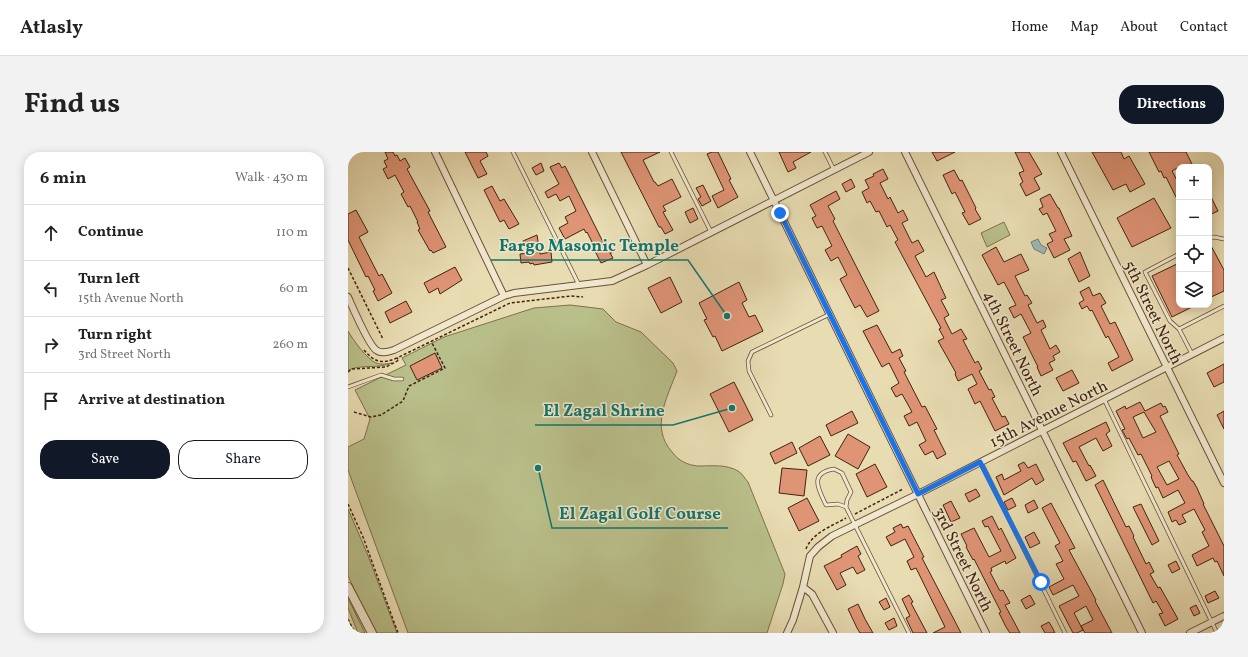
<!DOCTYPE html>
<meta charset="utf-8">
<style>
body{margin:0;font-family:Vollkorn,serif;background:#f2f2f2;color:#222}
.controls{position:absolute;right:12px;top:12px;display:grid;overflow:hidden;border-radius:8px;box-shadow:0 2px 10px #0003}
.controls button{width:36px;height:36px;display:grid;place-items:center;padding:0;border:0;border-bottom:1px solid #e0e0e0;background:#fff;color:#222;font:20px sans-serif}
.stop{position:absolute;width:12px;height:12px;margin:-9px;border:3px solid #1a73e8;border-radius:50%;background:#fff}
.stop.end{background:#1a73e8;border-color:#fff;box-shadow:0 1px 4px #0008}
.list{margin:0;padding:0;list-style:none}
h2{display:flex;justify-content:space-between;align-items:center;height:52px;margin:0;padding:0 16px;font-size:17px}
h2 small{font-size:13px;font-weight:400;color:#767676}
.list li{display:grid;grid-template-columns:26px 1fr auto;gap:12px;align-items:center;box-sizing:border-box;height:56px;padding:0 16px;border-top:1px solid #e0e0e0}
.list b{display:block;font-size:15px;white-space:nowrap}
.list p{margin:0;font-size:13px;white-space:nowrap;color:#767676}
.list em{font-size:13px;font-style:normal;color:#767676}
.actions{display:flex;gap:8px;padding:12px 16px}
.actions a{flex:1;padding:9px 0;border:1px solid #111827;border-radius:16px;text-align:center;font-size:14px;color:#111827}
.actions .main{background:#111827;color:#fff}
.icon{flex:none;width:22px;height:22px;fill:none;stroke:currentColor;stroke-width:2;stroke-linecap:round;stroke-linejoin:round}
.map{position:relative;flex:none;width:876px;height:481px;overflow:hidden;border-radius:16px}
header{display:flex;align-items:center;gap:24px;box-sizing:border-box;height:56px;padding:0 20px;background:#fff;border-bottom:1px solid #e0e0e0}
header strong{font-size:19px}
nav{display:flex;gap:22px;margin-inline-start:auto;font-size:14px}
.intro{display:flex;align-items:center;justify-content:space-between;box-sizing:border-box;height:96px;padding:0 24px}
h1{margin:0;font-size:28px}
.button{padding:10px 18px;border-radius:16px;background:#111827;color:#fff;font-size:14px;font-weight:700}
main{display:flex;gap:24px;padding:0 24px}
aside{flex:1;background:#fff;border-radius:16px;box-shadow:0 2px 10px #0003}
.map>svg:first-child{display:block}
</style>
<header>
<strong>Atlasly</strong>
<nav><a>Home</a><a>Map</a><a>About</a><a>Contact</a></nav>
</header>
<div class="intro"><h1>Find us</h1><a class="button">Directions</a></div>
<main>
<aside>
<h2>6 min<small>Walk · 430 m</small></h2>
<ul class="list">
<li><svg class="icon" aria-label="ahead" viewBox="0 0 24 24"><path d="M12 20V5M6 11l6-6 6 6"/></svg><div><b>Continue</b></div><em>110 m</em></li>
<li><svg class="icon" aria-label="left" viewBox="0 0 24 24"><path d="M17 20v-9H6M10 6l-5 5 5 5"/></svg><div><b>Turn left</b><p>15th Avenue North</p></div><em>60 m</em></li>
<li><svg class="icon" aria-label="right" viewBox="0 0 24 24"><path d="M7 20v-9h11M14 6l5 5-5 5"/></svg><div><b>Turn right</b><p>3rd Street North</p></div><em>260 m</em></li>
<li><svg class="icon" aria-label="arrive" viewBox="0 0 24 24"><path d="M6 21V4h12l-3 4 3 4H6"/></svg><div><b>Arrive at destination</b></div></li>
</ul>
<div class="actions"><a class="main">Save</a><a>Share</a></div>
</aside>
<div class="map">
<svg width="876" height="481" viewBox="0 0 876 481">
<rect width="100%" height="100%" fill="#e8dcb2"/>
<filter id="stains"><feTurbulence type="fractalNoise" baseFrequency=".005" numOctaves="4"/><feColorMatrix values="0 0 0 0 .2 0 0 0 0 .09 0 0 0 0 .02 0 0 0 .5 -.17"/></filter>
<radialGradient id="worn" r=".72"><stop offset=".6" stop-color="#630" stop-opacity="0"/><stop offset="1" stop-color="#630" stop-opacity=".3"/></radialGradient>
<path fill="#b9bf8a" stroke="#7e714c" d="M656,70l6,13 -23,12 -6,-14z
M222,153l33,4 13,13 25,10 32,31 4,8c-10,27 -27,56 -5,81 7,9 15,13 26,14 14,0 28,-2 40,5 4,2 7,8 10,11l37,92 -2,10 -16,49h-359l-60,-163v-23l16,-8 6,-20 -15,-29 51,-25 -4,-7 42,-21 90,-29z
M0,179c5,9 19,28 28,32 5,2 11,1 16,0 -14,6 -30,1 -44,7z
M0,357l19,44 30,80h-22l-27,-57z
M0,446l17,35h-7l-10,-25z"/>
<path fill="#9cb9b8" stroke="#787d74" d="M690,87l3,6 6,3 -3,6 -10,-5 -3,-7z"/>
<path fill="#df9476" stroke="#43230f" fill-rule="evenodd" d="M37,0h8l2,4 2,-1 3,6 5,-3 5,9 -3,2 23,42 -2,1 18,35 -13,6 -2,-3 -1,1 -12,-21 2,-1 -3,-7h1l-8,-16 -2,1 -7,-13 3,-2 -9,-17 -7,4 -5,-10 4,-2 -3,-6 4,-2z
M117,0h21l2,4 -8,5 7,13 -9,4z
M273,0h39l-17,8 11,22h1l3,4 14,-7 9,18 -18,9 3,5 -3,1 10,18 -8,4 -4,-7h-2z
M364,0h6l13,27 -2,1 9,17 -20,11 -6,-12 12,-6 -17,-36z
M431,0h32l-18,10 3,6 -8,4z
M584,0h23l-18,9z
M667,0h14l13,22 -8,4 6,11 -14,7 -6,-12 3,-2 -4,-9 5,-2z
M744,0h29l3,7 5,-3 16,28 -15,8 -4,-8 -13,6z
M801,0h37l6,12 -7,3h-6l-7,4 7,13v19l-13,-26 -2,1 -3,-7 -2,1z
M193,11l3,8 -8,4 -4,-7z
M211,11l3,5 3,-2 41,82 3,-1 3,6h-2l3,5 -12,5 -9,-18 1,-1 -6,-12 -1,1 -2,-4 -19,10 -6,-11 9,-5 -3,-6 11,-6 -7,-15 -9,5 -4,-7 -8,4 -3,-6 14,-8 -9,-17z
M535,17l5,10 -8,4 8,16 2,-2 8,16 5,-3 5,10 -6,3 10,20 6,-3 6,11 -9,5 11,21 8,-5 12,26 -5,2 8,15 -5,3 8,16 9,-5 6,10 -4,1 12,23 3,-2 4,8 -3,2 10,19 2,-1 4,8 -3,1 10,19 3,-1 4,8 -14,7 -15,-30 -5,3 -7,-15 9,-5 -5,-10 -14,7 -3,-7 1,-1 -18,-32 6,-3 -5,-9 2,-1 -46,-86 3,-2 -8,-15 -3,2 -8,-16 -3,1 -6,-11 -3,2 -5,-11 7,-4 -4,-8 9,-4 -1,-2z
M606,18l6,11 2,-1 14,28 -1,1 6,10 -12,6 -7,-12 3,-1 -10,-20 -3,2 -9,-19z
M503,27l4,8 -9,5 -4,-8z
M355,33l8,16 -9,5 -4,-7 3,-2 -5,-9z
M144,34l8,15 4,-2 15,25 -10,5 -5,-9 -4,2 -16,-32z
M488,39l4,8 -12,7 7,13 -2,2 46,90 -12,6 -7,-12 -5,3 -15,-29 7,-4 -9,-18 -7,4 -6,-11 7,-4 -10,-20 -5,2 -5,-10 4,-2 -6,-11z
M861,41l9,18 -9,4z
M702,42l8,14h1l13,28 -8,3 6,11 -16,8 -7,-14 6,-3 -4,-7 7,-3 -9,-18 -4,2 -4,-6 4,-2 -3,-8z
M806,46l17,30 -39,19 -15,-29z
M345,56l5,11 -8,4 -5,-11z
M8,58l12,22 -9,5 20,39 3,-2 10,19 -14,8 -5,-10 2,-1 -7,-14 -2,1 -18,-37v-26z
M189,83l3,19 11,-2 1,10 -18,3 -1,-2 -3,1 -1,-2 -8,1 -1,-9 9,-1 -6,-12z
M861,90l15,28v21l-15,7z
M648,95l8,15 17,-8 8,16 -14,6 10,20 2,-1 5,8 -4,2 9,18 6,-3 3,7 -5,3 9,19 6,-4 4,7 -7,4 2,4 -6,3 4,7 -12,6 -4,-9h1l-15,-30 8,-4 -10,-19 -7,4 -5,-10 7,-3 -12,-23 -6,3 -16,-30z
M732,100l10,24 -11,6 -11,-23z
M831,111v42h17l-24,12 -20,-41z
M107,115l7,13 -22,14 -2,-6 -9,5 -5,-10z
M322,125l12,25 -21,11 -13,-25z
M391,130l8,18 -5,3 7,14 6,-2 8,16 -41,20 -7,-15 -2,1 -9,-17 3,-1 -8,-16z
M741,135l4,9 7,-3 6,10 -5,3 9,18 5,-2 18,38 -21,11 -4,-8 11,-6 -11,-21 -2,2 -14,-28 -2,1 -3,-5 -5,3 -3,-6 5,-3 -4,-8z
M58,149l6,11 -22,11 -5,-11z
M529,173l15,28 8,-4 3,7 -4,2 7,13 -2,1 18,35 3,-1 12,23 -3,1 12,24 -9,5 -4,-8 -8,4 -6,-10 7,-4 -9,-19 -8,4 -5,-10 8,-4 -10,-18 -6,3 -5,-9 8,-5 -10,-20 -7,4 -19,-36z
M87,201l7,15 -25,12 -7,-14z
M876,212v18l-10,5 -7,-14z
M724,218l7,13 -16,8 -7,-13z
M386,230l19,38 -24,12 -19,-38z
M792,250l5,9 16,-8 2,4 2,-1 3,6 -8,4 19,38 -2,1 11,20 4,6h1l4,7 7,16h-1l21,42v30l-7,-15 -2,1 -2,-4 -16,8 -5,-11 17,-9 -7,-14 3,-2 -11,-21 -12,6 4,7 -7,3 -3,-5 -4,2 -4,-10 17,-9 -7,-13 -15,8 -5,-11 -2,1 -5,-11 1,-1 -11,-22 -3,1 -9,-17 -2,1 -4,-7 -1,-2 3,-1 -9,-18 9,-5 1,3zM796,260l12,20 -13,6 -10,-21zM821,309l10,18 -12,6 -10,-18z
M504,259l6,12 -27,13 -5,-11z
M876,259v18l-7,-14z
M758,270l4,9 -4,3 6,12 -9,5 -7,-13 -17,9 10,19 1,-1 6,11 -10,5 -10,-20 -3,1 -10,-19z
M500,282l22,13 -12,22 -23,-13z
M472,284l10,19 -22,11 -9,-18z
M444,290l5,11 -22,11 -5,-11z
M676,310l4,6 8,-4 8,16 -8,5 -4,-7 -28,17 -8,-18 6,-3 2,6 17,-9 -3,-6z
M527,312l12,23 -20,10 -11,-23z
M434,316l25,2 -3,26 -25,-3z
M755,328l23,47 3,-1 5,10 -1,1 13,27 3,-2 5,10 -4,2 8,14 2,-1 18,32 -13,7 -6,-12 4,-1 -7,-12 -3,2 -58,-118z
M628,337l4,7 -11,6 -4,-8z
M459,346l12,23 -20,10 -11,-23z
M664,346l4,8 -8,4 -4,-8z
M686,348l4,8 -10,5 -3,-8z
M603,349l9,17 -9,4 -8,-17z
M703,351l24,45 -6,2 27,50 -1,1 17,32h-27l-4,-7 12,-6 -7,-14 -12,7 9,17 -6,3h-4l-14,-27 20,-10 -6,-11 -20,10 -4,-8 15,-8 -8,-15 7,-3 -8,-15 5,-3 -18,-35z
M793,352l18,37 -7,4 -19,-38z
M644,364l7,14 2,-2 15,30 -10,6 -1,-3 -14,7 1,3 -2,1 10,19 3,-1 7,13 -5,2 15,28h-10l-4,-6 -7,-14 2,-1 -27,-53 -1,1 -7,-13 1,-1 -6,-12 13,-6 15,29 12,-6 -13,-25 -3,1 -3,-6z
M553,372l2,4 5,-2 16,31 -2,1 39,75h-28l12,-6 -29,-59 -5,2 -4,-9 7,-4 -9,-18 -14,7 -5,-9 9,-5 -2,-4z
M686,380l6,11 -10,5 -5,-11z
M509,394l4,8 -3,2 7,14 -8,4 -4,-7 -13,6 6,12 -9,5 -13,-24 18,-9 -1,-2z
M828,409l4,8 -8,4 -4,-8z
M867,439l4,7 -11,5 -3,-7z
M561,443l4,7 -2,1 16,30h-14l-7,-15 4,-2 -8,-17z
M682,443l5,9 -9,5 -5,-9z
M538,446l4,9 -6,3 -5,-8z
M510,452l7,15 8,14h-13l-3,-5 -9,-19z
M848,453l4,8 -6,3 -4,-8z
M546,466l3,8 -8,4 -4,-7z
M701,470l3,5 3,6h-10l-4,-7z"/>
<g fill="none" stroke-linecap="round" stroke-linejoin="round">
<defs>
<path id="service" d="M165,0l66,133
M323,0l40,80
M477,0l9,18
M861,87l5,-2 10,2
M831,102l-34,18 25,49 9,8 13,25
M831,177l45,-23
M0,235l33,-12 13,4h8
M756,247l113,234
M423,263l-22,-44 -1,-10 4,-9 78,-38
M633,310l84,171
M498,355l1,-7 4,-8 -9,-19 -8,-4c-25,4 -16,20 -8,36l12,-1 8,3 63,126"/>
<path id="minor" d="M87,0l69,144
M244,0l55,113
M402,0l236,481
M557,0l237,481
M713,0l163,331
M0,145c5,11 20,47 28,53 5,4 12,2 18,0l110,-54 10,-3 98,-12 35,-16 222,-113
M455,435l9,7 21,39
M439,481l6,-13 10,-33 7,-31 8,-9 14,-11 86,-42 306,-156
M842,481l34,-17"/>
<path id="tertiary" d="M875,0l1,2
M0,435l24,46"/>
</defs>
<use href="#service" stroke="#6c5138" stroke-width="4.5"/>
<use href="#minor" stroke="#6c5138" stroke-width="8"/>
<use href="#tertiary" stroke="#6c5138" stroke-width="10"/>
<path stroke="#43230f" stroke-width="1.5" stroke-dasharray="3 2" stroke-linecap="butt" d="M0,116l35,71
M16,198c11,13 18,14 33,8l113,-55 61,-7 12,1
M0,220l4,-3 34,-2 13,-7 -2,-2
M6,260l17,5 10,-2 22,-14 6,-15 36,-18 -14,-27
M0,352l15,33 35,96
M507,362l48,-25
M458,397c6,-16 26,-23 40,-31
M0,467l7,14"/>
<use href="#service" stroke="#f0e8cd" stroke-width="3"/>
<use href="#minor" stroke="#f0e8cd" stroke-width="6"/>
<use href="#tertiary" stroke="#f0e8cd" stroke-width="8"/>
</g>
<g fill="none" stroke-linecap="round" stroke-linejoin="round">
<path stroke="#1a73e8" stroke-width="5" d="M432,61l138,281 62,-32 61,120"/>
</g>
<g text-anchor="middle" stroke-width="3" stroke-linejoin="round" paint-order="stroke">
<g font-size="16" fill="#43230f" stroke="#f0e8cd">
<text transform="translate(806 160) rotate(64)" y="6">5th Street North</text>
<text transform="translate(666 191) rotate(64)" y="6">4th Street North</text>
<text transform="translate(700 261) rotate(-27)" y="6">15th Avenue North</text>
<text transform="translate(616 407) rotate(64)" y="6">3rd Street North</text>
</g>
</g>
<path fill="none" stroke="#0f766e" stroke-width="1.5" d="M379 164L340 108H143M384 256L325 273H187M190 316L204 376H380"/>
<g fill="#0f766e" stroke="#f0e8cd" stroke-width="1.5">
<circle cx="379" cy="164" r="4"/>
<circle cx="384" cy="256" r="4"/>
<circle cx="190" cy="316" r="4"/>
</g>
<g font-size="17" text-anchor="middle" font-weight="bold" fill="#0f766e" stroke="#f0e8cd" stroke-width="3" stroke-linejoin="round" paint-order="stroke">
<text x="241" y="99">Fargo Masonic Temple</text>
<text x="256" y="264">El Zagal Shrine</text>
<text x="292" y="367">El Zagal Golf Course</text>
</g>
<rect width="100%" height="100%" filter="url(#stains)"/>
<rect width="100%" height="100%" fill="url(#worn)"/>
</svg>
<div class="controls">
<button>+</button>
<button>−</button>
<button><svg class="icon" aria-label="locate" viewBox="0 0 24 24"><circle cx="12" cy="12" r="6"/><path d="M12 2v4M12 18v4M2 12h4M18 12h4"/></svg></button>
<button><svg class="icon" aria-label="layers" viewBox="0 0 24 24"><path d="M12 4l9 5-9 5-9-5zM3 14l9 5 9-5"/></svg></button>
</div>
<div class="stop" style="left:693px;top:430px"></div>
<div class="stop end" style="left:432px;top:61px"></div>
</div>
</main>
